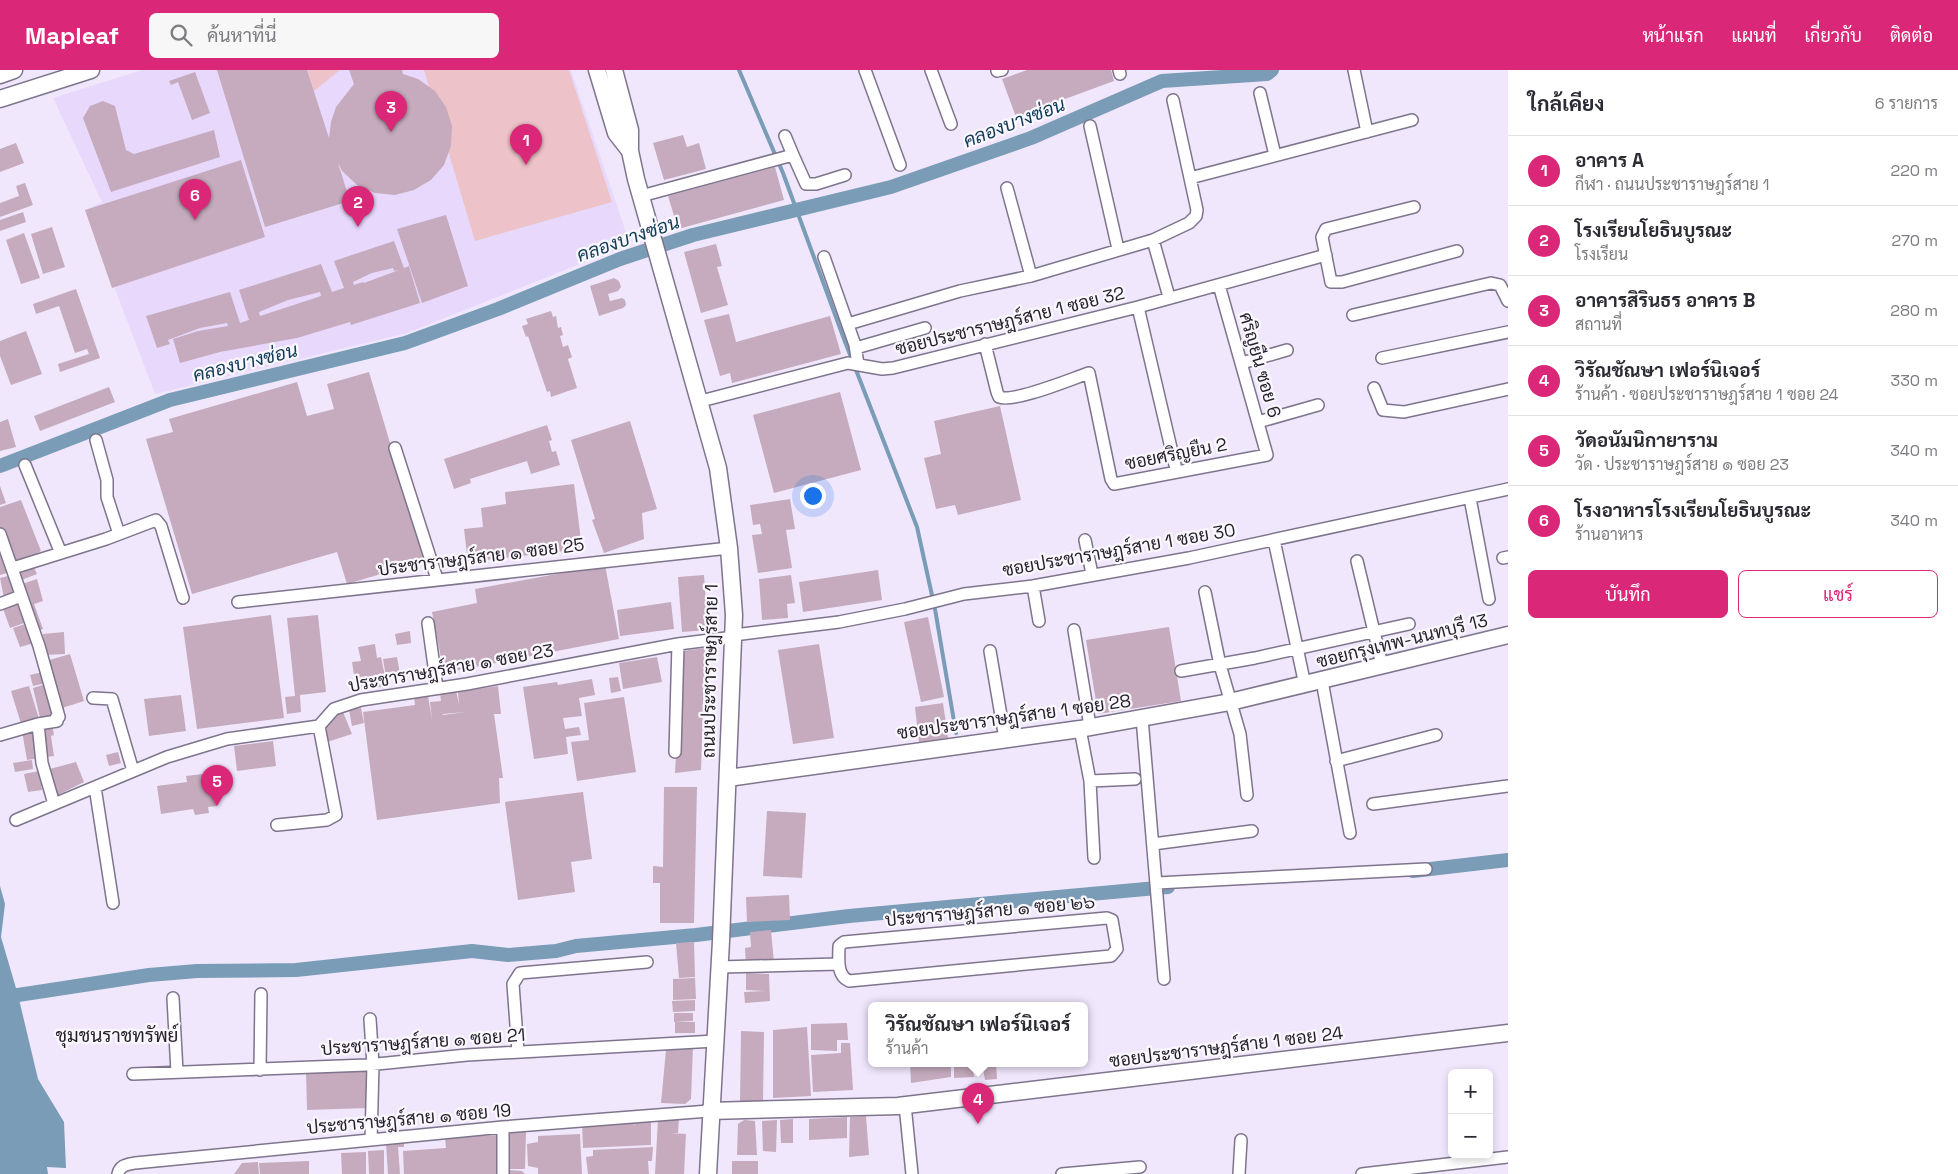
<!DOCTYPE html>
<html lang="th">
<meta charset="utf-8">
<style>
body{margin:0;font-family:"Space Grotesk",Sarabun,sans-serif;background:#f7f7f7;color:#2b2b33}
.controls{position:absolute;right:15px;bottom:15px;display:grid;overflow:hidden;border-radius:8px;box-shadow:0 2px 8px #0003}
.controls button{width:45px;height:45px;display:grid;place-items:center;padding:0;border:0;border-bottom:1px solid #e1e1e2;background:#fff;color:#2b2b33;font:25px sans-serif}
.you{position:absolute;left:812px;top:425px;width:18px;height:18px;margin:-12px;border:4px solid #fff;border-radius:50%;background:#1a73e8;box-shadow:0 0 0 8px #1a73e833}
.badge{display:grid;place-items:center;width:32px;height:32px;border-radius:50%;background:#db2777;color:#fff;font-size:16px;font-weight:700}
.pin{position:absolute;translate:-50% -41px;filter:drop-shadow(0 1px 2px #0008)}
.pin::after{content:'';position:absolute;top:26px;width:18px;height:15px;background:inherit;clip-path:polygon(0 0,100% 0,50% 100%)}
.popup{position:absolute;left:868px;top:932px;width:220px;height:65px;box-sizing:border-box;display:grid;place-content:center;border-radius:8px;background:#fff;filter:drop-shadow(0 1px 4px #0005);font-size:16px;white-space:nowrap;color:#7c7c81}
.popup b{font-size:19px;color:#2b2b33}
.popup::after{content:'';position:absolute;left:50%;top:100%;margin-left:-10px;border:10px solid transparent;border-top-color:#fff}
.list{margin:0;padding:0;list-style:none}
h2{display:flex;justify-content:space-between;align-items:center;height:65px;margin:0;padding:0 20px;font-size:21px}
h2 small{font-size:16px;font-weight:400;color:#7c7c81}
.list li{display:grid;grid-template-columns:32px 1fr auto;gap:15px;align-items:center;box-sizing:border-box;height:70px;padding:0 20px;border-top:1px solid #e1e1e2}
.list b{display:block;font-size:19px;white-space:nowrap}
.list p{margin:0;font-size:16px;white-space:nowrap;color:#7c7c81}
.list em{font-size:16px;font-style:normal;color:#7c7c81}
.actions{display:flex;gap:10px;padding:15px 20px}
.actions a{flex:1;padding:11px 0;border:1px solid #db2777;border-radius:8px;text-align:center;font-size:18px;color:#db2777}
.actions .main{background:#db2777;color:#fff}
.icon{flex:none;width:28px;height:28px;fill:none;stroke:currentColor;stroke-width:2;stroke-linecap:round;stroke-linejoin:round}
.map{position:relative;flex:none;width:1508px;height:1104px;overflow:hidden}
header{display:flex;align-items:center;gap:30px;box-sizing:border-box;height:70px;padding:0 25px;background:#db2777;color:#fff}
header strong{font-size:24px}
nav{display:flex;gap:28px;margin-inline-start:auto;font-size:18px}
.search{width:350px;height:45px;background:#f7f7f7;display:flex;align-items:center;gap:12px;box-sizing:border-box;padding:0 18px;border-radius:8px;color:#7c7c81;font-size:19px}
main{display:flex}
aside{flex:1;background:#fff}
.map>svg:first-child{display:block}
</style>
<header>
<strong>Mapleaf</strong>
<div class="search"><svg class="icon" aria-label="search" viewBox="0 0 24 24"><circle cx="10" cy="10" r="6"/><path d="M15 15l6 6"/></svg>ค้นหาที่นี่</div>
<nav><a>หน้าแรก</a><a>แผนที่</a><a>เกี่ยวกับ</a><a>ติดต่อ</a></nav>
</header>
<main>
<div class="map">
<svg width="1508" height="1104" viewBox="0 0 1508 1104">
<rect width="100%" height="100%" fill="#f0e7fd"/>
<path fill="#e8d9fc" d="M142,0h429l59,174 -223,89 -252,61 -70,-184 17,-8 -49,-104z"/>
<path fill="#edc2c8" d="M307,0h33l-26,21z
M424,0h145l43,132 -137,39z"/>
<path fill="#7a9cb6" d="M0,816l5,18 -4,33 17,58 20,84 26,43 2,46 -19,-1 1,7h-48z"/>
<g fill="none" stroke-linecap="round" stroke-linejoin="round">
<path stroke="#7a9cb6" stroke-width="4" d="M739,0l44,103 61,166 73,188 18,82 21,124"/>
<path stroke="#7a9cb6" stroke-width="14" d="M0,396l170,-66 235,-57 93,-34 122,-50 73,-24 198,-48 140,-49 131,-57 105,-7 5,-4
M1413,801l95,-11
M0,925h18l131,-20 48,-4 99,-1 176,-19 36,4 48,-4 20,-5 120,-11 153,-19 319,-29"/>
</g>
<path fill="#c5abbd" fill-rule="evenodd" d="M217,0h90l22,68 2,-16 5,-15 18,-23 -5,-14h53l1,4 15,5 17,12 11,16 6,19 -1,20 -7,19 -13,15 -17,10 -19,5 -20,-2 -18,-8 -15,-14 -4,-8 12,38 -85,26z
M1027,0h84l3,11 -98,36 -14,-38z
M195,2l15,41 -18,7 -14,-38 -7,3 -2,-4z
M103,31l12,5 11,44 8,4 80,-24 6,27 -109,35 -28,-74 7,-12z
M683,65l4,12 12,-4 7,26 -42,11 -11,-37z
M16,73l8,20 -24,9v-23z
M241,90l24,77 -153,51 -27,-78z
M775,97l9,33 -106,29 -10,-33z
M25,113l8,22 -33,12v-14l19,-7 -3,-10z
M23,142l3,10 -26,9v-11z
M446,145l22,71 -46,17 -25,-74z
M52,157l13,40 -22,7 -12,-40z
M24,163l16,45 -19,6 -15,-44z
M394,171l10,27 5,-2 11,37 -69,22 -1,-3 -53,16 -77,14 -40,11 -7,-24 25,-8 30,-5 -1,-3 -27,5 -32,12 2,4 -13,4 -11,-32 84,-24 10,31 9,-3 -10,-30 82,-26 11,28 12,-4 -10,-27zM393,198l1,3 5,-1 -35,13 -1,-1 -9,3 -1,-3 19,-9zM320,222l1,4 -61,20 -1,-4 29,-12z
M716,174l6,22 -5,1 11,38 -27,8 -17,-61z
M614,208l5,3 2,6 -3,4 -10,3 2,7 12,-3 3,2 1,5 -3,3 -24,8 -9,-30z
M76,219l24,69 -40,14 -2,-8 31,-10 -2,-5 -12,4 -16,-47 -23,8 -3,-10z
M551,241l2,6 3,-1 2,12 3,-1 2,8 -3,1 3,11 5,-2 4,12 -4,2 9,29 -26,9 -1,-6 -3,1 -19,-56 -2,1 -4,-11 6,-2 -2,-5z
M729,244l7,28 94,-26 11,38 -109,29 -2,-10 -10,3 -16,-56z
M26,261l16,43 -31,11 -11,-29v-15z
M369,302l56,189 -78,23 -10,-32 -145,42 -46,-155 27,-7 -4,-13 128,-37 10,34 27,-7 -7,-25z
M109,317l6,15 -75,29 -6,-15z
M840,322l21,78 -87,23 -21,-78z
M1000,336l21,94 -63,15 -3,-10 -19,4 -12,-51 17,-4 -7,-33z
M8,349l8,28 -16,4v-29z
M630,351l27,88 -15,4 2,26 -40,14 -12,-33 3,-1 -24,-79z
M547,355l5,15 -3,1 3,11 4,-1 4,14 -29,9 -4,-13 -57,18 1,4 -17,6 -10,-30z
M574,414l8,65 -114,13 -4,-33 19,-2 -2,-19 25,-4 -1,-12z
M0,416l6,17 -6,2z
M790,429l5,30 -9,1 6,38 -34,5 -6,-38 10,-1 -2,-10 -7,1 -3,-20z
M21,430l20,51 -27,15 -14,-37v-22z
M5,485l6,17 -11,3v-19z
M32,493l5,11 -18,7 -4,-11z
M605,495l14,74 -175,34 -12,-61 45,-9 -2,-14z
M878,500l4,30 -79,12 -4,-30z
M12,505l6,19 -14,4 -4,-20z
M704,505l4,55 -26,2 -4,-55z
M791,505l4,28 -8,1 1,14 -26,2 -3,-41z
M37,509l6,22 -9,3 9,25 -9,3 -15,-47z
M19,530l8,22 -17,6 -8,-22z
M671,532l3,27 -54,7 -3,-26z
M271,545l13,103 -87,11 -14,-102z
M318,545l8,77 -26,3 1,17 -14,2 -2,-17 10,-1 -8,-78z
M928,547l16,80 -23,5 -17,-80z
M28,553l6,20 -14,4 -7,-19z
M1169,557l12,74 -83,13 -12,-74z
M410,561l1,12 -14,2 -2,-11z
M64,562l1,22 -20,1 -2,-21z
M375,574l2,14 4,-1 6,29 -26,4 -3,-16 -4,1 -2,-13 9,-1 -3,-14z
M819,574l15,94 -41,6 -15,-94z
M705,578l-4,122 -26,3 7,-122z
M70,584l14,47 -25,8 -13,-48z
M397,587l3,17 -14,3 -3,-18z
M657,587l5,25 -39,7 -4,-26z
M43,602l3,11 -13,3 -3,-11z
M618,607l3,14 -10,2 -2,-15z
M592,609l3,16 -16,3 3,18 -19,2 2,11 14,-2 2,8 -15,2 2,17 -34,5 -11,-72 34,-5 1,3z
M46,614l8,35 -13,3 -8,-34z
M29,616l11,36 -18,5 -11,-36z
M498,616l3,28h-7l9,64h-4l1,25 -123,17 -14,-108 52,-7 -1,-8 14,-1 4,24 -2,-18 11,-1 -1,-8 16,-3 3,15 -1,-13zM442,636l1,8 23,-2 -23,3z
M181,625l5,36 -37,5 -5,-37z
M624,627l12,75 -59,9 -6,-39 18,-2 -5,-37z
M943,633l5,35 -29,4 -4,-35z
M361,638l3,15 -12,3 -3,-16z
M343,642l9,22 -25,8 -4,-17 12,-11z
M52,654l2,11 -3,1 3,20 -9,1 -5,-31z
M36,658l4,30 -13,2 -5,-29z
M273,671l3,25 -39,5 -3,-25z
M118,682l3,11 -12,3 -3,-11z
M32,690l1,9 -18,3 -2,-9z
M76,692l8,20 -28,14 -10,-26z
M39,701l3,19 -14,2 -4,-18z
M203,704l1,6 10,-2 3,28 -9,1 1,6 -14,2 -2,-6 -32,5 -4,-28 30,-4 -1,-6z
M664,717h33l-3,136h-34v-40h-7v-17l10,1z
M583,722l9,67 -21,3 4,30 -57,8 -13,-98z
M767,741l39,2 -4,65 -39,-2z
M789,825l1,25 -43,2 -1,-25z
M771,860l3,33 -28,2 -1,-17 6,-1 -1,-15z
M694,872l1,35 -16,1 -3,-35z
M746,903l23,1 1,27 -25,2 -1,-11 21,-1 -19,-1z
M695,908l1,21 -23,1v-21z
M695,930v11l-22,1 -1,-11z
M989,932v3h-13l-1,-1z
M674,943h19v8l-19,1z
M675,952h20v11h-20z
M847,953l1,17h-11v11l-26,-1v-26z
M807,957l4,69 -38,2v-68z
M741,961l23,1 -1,71h-23z
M841,973h9l3,47 -40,2 -2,-37 30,-2z
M693,976l-2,53 -6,5 -24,-1 5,-53z
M910,993h41v14l-40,6z
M954,993h18l2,14 -20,1z
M982,993h14l1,16 -12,1z
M368,999l1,39 -62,2 -1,-39z
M866,1046l3,39 -20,2 1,-40z
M847,1047v21l-38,2v-21z
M634,1049l1,8v-7h16v25l-68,3 -1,-24z
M658,1049h21l-1,14h-8l16,1 -2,40h-29z
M793,1049v24h-12l-1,-23z
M744,1050l11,1 2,34h-20l1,-31z
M777,1050l-1,32 -13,-1 -1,-30z
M509,1060l17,1 -1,38h-16z
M580,1064l2,40h-44v-6l-10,-2 -1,-22 11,-2v-6z
M497,1065l1,39h-94l-1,-23 43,-3 -1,-10z
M404,1072v5h-6l2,27h-12l-2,-31z
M653,1077l-1,14h-4l1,13h-61l-2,-17 7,-1v-6z
M384,1080v24h-15l-1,-23z
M366,1082v22h-24l-1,-21z
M309,1091v13h-49l-1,-11z
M732,1091h26v13h-26z
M258,1092l1,12h-25l8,-11z
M507,1100l15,1 3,3h-17z"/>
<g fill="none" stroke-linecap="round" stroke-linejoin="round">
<defs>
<path id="street" d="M865,0l35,95
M931,0l20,54
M1119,0l1,4
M1354,0l13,62
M997,1l5,-1
M1260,23l15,62
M1090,56l28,123
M785,66l8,19
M1190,108l222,-58
M1007,118l24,88
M641,126l152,-41 13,29h10l29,-9
M1414,137l-88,22 -4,8 9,45h11l115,-31
M1153,170l16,57
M824,187l31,88 3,19
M1138,237l37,158
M1353,245l138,-32 9,2 8,16
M848,254l112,-33 71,-15 122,-36 36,-17 7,-7 1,-6 -24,-110
M985,274l12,48 2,5c15,6 72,-18 90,-24l22,106 3,5 153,-29 -48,-170
M856,278l69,-20
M1382,288l126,-26
M1242,293l45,-13
M1374,318l9,22 21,2 104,-23
M701,331l147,-38 34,6 11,-1 245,-61 188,-52
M1258,352l60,-17
M96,370l11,40v17l12,37
M395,378l42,131
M25,395l35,86
M1470,428l19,101
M0,464l39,112 20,71 -3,1 1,3 -19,3 4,39 12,41
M1085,470l7,34
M1274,470l31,145
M1503,488l5,-1
M1357,491l25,104
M13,498l93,-29 50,-19 5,6 22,72
M1033,516l6,35
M1205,522l15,73 20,69 7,61
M238,532l491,-54
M0,534l21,-8
M428,553l9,65
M1074,560l16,96
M734,565l105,-13 66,-13 59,-15 69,-8 156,-28 319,-69
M990,581l15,88
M1181,601l74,-13 154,-34
M1322,611l28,152
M93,628l19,1 21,72
M1142,648l22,261
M1080,659l10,52 45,-2
M0,665l38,-11
M675,682l3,-108
M1336,691l100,-26
M1090,711l4,77
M95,717l18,116
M1373,734l135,-18
M16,750l151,-63 60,-18 92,-13 15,-17 27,-9 106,-16 211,-40 56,-7
M277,755l50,-5 9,-5 -17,-89
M1153,774l99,-13
M1157,813l269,-14
M1107,848l5,2 5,29 -6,7 -262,25c-13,-6 -10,-23 -10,-35l5,-4z
M719,897l120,-3
M173,928l4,74
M370,949l3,46 -2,75
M518,982l-5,-68 7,-11 127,-11
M260,1000l1,-76
M133,1004l234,-9 100,-10 248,-14
M905,1035l7,69
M503,1057v47
M118,1104c2,-9 8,-9 17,-11l368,-36 206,-16
M1062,1104l78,-7
M1239,1104l2,-34
M1362,1104l146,-17"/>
<path id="secondary" d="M597,0l19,63 14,18
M614,0l16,60v21l6,28 82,289 11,80 5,67 -13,326 -13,233
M0,5l14,-5
M0,29l91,-29
M728,708l352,-49 150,-27 278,-67
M709,1041l189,-5 610,-73"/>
</defs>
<use href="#street" stroke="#7e748c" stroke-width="14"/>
<use href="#secondary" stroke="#7e748c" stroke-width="19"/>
<use href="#street" stroke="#fff" stroke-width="11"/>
<use href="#secondary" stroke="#fff" stroke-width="16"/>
</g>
<g text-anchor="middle" stroke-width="4.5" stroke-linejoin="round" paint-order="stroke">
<g font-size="18" fill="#241f29" stroke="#faf7fd">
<text transform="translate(1010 251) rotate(-14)" y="6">ซอยประชาราษฎร์สาย 1 ซอย 32</text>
<text transform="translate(1260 295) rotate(74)" y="6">ศริญยืน ซอย 6</text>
<text transform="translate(1176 384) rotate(-11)" y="6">ซอยศริญยืน 2</text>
<text transform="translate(1119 480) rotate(-10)" y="6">ซอยประชาราษฎร์สาย 1 ซอย 30</text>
<text transform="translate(481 487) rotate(-7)" y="6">ประชาราษฎร์สาย ๑ ซอย 25</text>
<text transform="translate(1402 571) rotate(-14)" y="6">ซอยกรุงเทพ-นนทบุรี 13</text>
<text transform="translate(451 598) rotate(-10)" y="6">ประชาราษฎร์สาย ๑ ซอย 23</text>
<text transform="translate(710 601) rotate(-89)" y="6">ถนนประชาราษฎร์สาย 1</text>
<text transform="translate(1014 647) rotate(-8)" y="6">ซอยประชาราษฎร์สาย 1 ซอย 28</text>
<text transform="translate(990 841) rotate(-5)" y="6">ประชาราษฎร์สาย ๑ ซอย ๒๖</text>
<text transform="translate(423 972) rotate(-4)" y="6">ประชาราษฎร์สาย ๑ ซอย 21</text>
<text transform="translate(1226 977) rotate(-7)" y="6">ซอยประชาราษฎร์สาย 1 ซอย 24</text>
<text transform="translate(409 1049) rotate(-5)" y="6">ประชาราษฎร์สาย ๑ ซอย 19</text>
</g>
<g font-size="19" font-style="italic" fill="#103c58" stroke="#faf7fd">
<text transform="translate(1014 52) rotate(-21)" y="7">คลองบางซ่อน</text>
<text transform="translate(628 168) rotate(-19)" y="7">คลองบางซ่อน</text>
<text transform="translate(245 292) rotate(-14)" y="7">คลองบางซ่อน</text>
</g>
<g font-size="19" fill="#241f29" stroke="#faf7fd">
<text x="117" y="972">ชุมชนราชทรัพย์</text>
</g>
</g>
</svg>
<div class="controls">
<button>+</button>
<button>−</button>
</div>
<div class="you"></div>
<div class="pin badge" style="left:526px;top:95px">1</div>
<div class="pin badge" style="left:358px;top:157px">2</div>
<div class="pin badge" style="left:391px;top:62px">3</div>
<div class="pin badge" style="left:978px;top:1054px">4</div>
<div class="popup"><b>วิรัณชัณษา เฟอร์นิเจอร์</b>ร้านค้า</div>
<div class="pin badge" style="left:217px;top:736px">5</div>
<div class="pin badge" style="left:195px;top:150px">6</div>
</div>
<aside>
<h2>ใกล้เคียง<small>6 รายการ</small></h2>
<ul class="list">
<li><span class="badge">1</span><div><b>อาคาร A</b><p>กีฬา · ถนนประชาราษฎร์สาย 1</p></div><em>220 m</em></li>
<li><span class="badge">2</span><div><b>โรงเรียนโยธินบูรณะ</b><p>โรงเรียน</p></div><em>270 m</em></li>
<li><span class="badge">3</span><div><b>อาคารสิรินธร อาคาร B</b><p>สถานที่</p></div><em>280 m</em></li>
<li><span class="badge">4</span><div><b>วิรัณชัณษา เฟอร์นิเจอร์</b><p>ร้านค้า · ซอยประชาราษฎร์สาย 1 ซอย 24</p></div><em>330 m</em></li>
<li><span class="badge">5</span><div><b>วัดอนัมนิกายาราม</b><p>วัด · ประชาราษฎร์สาย ๑ ซอย 23</p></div><em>340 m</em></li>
<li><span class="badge">6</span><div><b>โรงอาหารโรงเรียนโยธินบูรณะ</b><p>ร้านอาหาร</p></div><em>340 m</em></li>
</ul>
<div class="actions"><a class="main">บันทึก</a><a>แชร์</a></div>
</aside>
</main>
